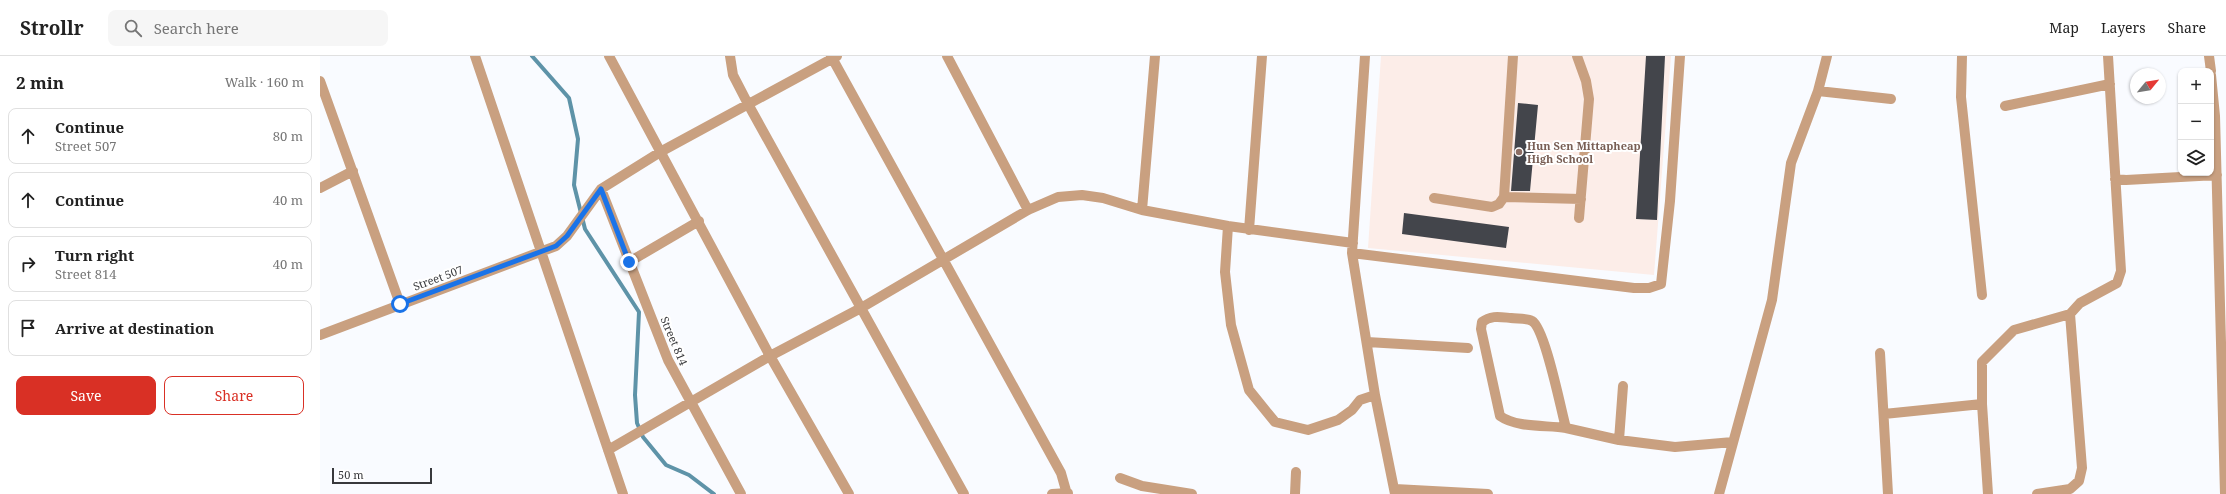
<!DOCTYPE html>
<meta charset="utf-8">
<style>
body{margin:0;font-family:"Noto Serif",serif;background:#f6f6f6;color:#222}
.controls{position:absolute;right:12px;top:12px;display:grid;overflow:hidden;border-radius:8px;box-shadow:0 1px 3px #0004}
.controls button{width:36px;height:36px;display:grid;place-items:center;padding:0;border:0;border-bottom:1px solid #e0e0e0;background:#fff;color:#222;font:20px sans-serif}
.compass{position:absolute;left:1810px;top:12px;width:36px;height:36px;border-radius:50%;background:#fff;box-shadow:0 1px 3px #0004;rotate:60deg}
.scale{position:absolute;left:12px;bottom:10px;width:100px;box-sizing:border-box;padding-left:4px;border:2px solid #38393c;border-top:0;font-size:11px;line-height:14px;white-space:nowrap;color:#38393c;-webkit-text-stroke:3px #fff;paint-order:stroke}
.stop{position:absolute;width:12px;height:12px;margin:-9px;border:3px solid #1a73e8;border-radius:50%;background:#fff}
.stop.end{background:#1a73e8;border-color:#fff;box-shadow:0 1px 4px #0008}
.list{margin:0;padding:0;list-style:none}
h2{display:flex;justify-content:space-between;align-items:center;height:52px;margin:0;padding:0 16px;font-size:17px}
h2 small{font-size:13px;font-weight:400;color:#767676}
.list li{display:grid;grid-template-columns:26px 1fr auto;gap:12px;align-items:center;box-sizing:border-box;height:56px;margin:0 8px 8px;padding:0 8px;border:1px solid #e0e0e0;border-radius:8px}
.list b{display:block;font-size:15px;white-space:nowrap}
.list p{margin:0;font-size:13px;white-space:nowrap;color:#767676}
.list em{font-size:13px;font-style:normal;color:#767676}
.actions{display:flex;gap:8px;padding:12px 16px}
.actions a{flex:1;padding:9px 0;border:1px solid #d93025;border-radius:8px;text-align:center;font-size:14px;color:#d93025}
.actions .main{background:#d93025;color:#fff}
.icon{flex:none;width:22px;height:22px;fill:none;stroke:currentColor;stroke-width:2;stroke-linecap:round;stroke-linejoin:round}
.map{position:relative;flex:none;width:1906px;height:438px;overflow:hidden}
header{display:flex;align-items:center;gap:24px;box-sizing:border-box;height:56px;padding:0 20px;background:#fff;border-bottom:1px solid #e0e0e0}
header strong{font-size:19px}
nav{display:flex;gap:22px;margin-inline-start:auto;font-size:14px}
.search{width:280px;height:36px;background:#f6f6f6;display:flex;align-items:center;gap:10px;box-sizing:border-box;padding:0 14px;border-radius:8px;color:#767676;font-size:15px}
main{display:flex}
aside{flex:1;background:#fff}
.map>svg:first-child{display:block}
</style>
<header>
<strong>Strollr</strong>
<div class="search"><svg class="icon" aria-label="search" viewBox="0 0 24 24"><circle cx="10" cy="10" r="6"/><path d="M15 15l6 6"/></svg>Search here</div>
<nav><a>Map</a><a>Layers</a><a>Share</a></nav>
</header>
<main>
<aside>
<h2>2 min<small>Walk · 160 m</small></h2>
<ul class="list">
<li><svg class="icon" aria-label="ahead" viewBox="0 0 24 24"><path d="M12 20V5M6 11l6-6 6 6"/></svg><div><b>Continue</b><p>Street 507</p></div><em>80 m</em></li>
<li><svg class="icon" aria-label="ahead" viewBox="0 0 24 24"><path d="M12 20V5M6 11l6-6 6 6"/></svg><div><b>Continue</b></div><em>40 m</em></li>
<li><svg class="icon" aria-label="right" viewBox="0 0 24 24"><path d="M7 20v-9h11M14 6l5 5-5 5"/></svg><div><b>Turn right</b><p>Street 814</p></div><em>40 m</em></li>
<li><svg class="icon" aria-label="arrive" viewBox="0 0 24 24"><path d="M6 21V4h12l-3 4 3 4H6"/></svg><div><b>Arrive at destination</b></div></li>
</ul>
<div class="actions"><a class="main">Save</a><a>Share</a></div>
</aside>
<div class="map">
<svg width="1906" height="438" viewBox="0 0 1906 438">
<rect width="100%" height="100%" fill="#f9fbff"/>
<path fill="#fcede8" d="M1061,0h290l-17,219 -286,-27z"/>
<g fill="none" stroke-linecap="round" stroke-linejoin="round">
<path stroke="#5e93a8" stroke-width="4" d="M212,0l37,42 9,41 -4,46 11,44 54,83 -4,83 2,28 6,14 23,28 23,10 25,19"/>
</g>
<path fill="#43454b" d="M1326,0h19l-8,164 -21,-1z
M1198,47l20,2 -8,86h-19z
M1084,157l105,14 -3,21 -104,-14z"/>
<g fill="none" stroke-linecap="round" stroke-linejoin="round">
<path stroke="#c9a080" stroke-width="10" d="M155,0l148,438
M289,0l161,300 79,138
M410,0l3,19 15,29 216,390
M511,0l230,417 6,21
M627,0l81,154
M1045,0l-13,197 23,142 20,99
M1193,0l-9,141 77,2
M1257,0l9,25 3,18 -10,119
M1642,0l-1,41 21,198
M1889,0l2,15
M1891,19l4,41 10,378
M0,25l80,223
M1498,35l73,8
M1685,50l105,-22
M1795,123l11,1 91,-5
M0,132l33,-17
M281,133l67,171 73,134
M1114,142l58,9 7,-3 5,-7
M822,154l13,-154
M908,170l-3,46 6,53 18,65 26,32 33,8 30,-10 14,-10 8,-10 15,-5
M929,174l13,-174
M1032,197l282,35h15l12,-4 9,-83 10,-145
M309,206l70,-41
M0,279l236,-89 11,-10 34,-47 61,-38 175,-95
M1047,286l101,6
M1560,297l8,141
M1662,348l6,90
M1564,358l98,-10v-42l32,-32 56,-16 10,-11 37,-20 4,-12 -13,-215
M1246,372c-20,-3 -49,0 -66,-12l-19,-87 1,-7c9,-7 18,-5 29,-4 6,1 16,0 21,3 13,7 29,89 34,107l53,12 56,7 58,-5
M1299,384l4,-54
M288,394l162,-94 91,-48 167,-98 30,-13 24,-2 21,3 39,12 86,16 125,17
M800,422l22,8 50,8
M1075,433l93,5
M732,438l16,-1
M975,438l1,-22
M1399,438l53,-194 19,-137 27,-72 9,-35
M1717,438l33,-5 9,-8 3,-13 -12,-154"/>
</g>
<g fill="none" stroke-linecap="round" stroke-linejoin="round">
<path stroke="#1a73e8" stroke-width="5" d="M80,248l156,-58 11,-10 34,-47 28,73"/>
</g>
<circle fill="#8d6e63" stroke="#fff" stroke-width="1.5" cx="1199" cy="96" r="4"/>
<g text-anchor="middle" stroke-width="4" stroke-linejoin="round" paint-order="stroke">
<g font-size="11" font-weight="bold" fill="#785e54" stroke="#fff" text-anchor="start">
<text x="1207" y="94">Hun Sen Mittapheap<tspan x="1207" dy="13">High School</tspan></text>
</g>
<g font-size="11" fill="#38393c" stroke="#fff">
<text transform="translate(118 222) rotate(-20)" y="4">Street 507</text>
<text transform="translate(354 285) rotate(67)" y="4">Street 814</text>
</g>
</g>
</svg>
<div class="controls">
<button>+</button>
<button>−</button>
<button><svg class="icon" aria-label="layers" viewBox="0 0 24 24"><path d="M12 4l9 5-9 5-9-5zM3 14l9 5 9-5"/></svg></button>
</div>
<svg class="compass" viewBox="-18 -18 36 36"><path d="M0-13l5 13h-10z" fill="#e53935"/><path d="M0 13l5-13h-10z" fill="#767676"/></svg>
<div class="scale">50 m</div>
<div class="stop" style="left:80px;top:248px"></div>
<div class="stop end" style="left:309px;top:206px"></div>
</div>
</main>
